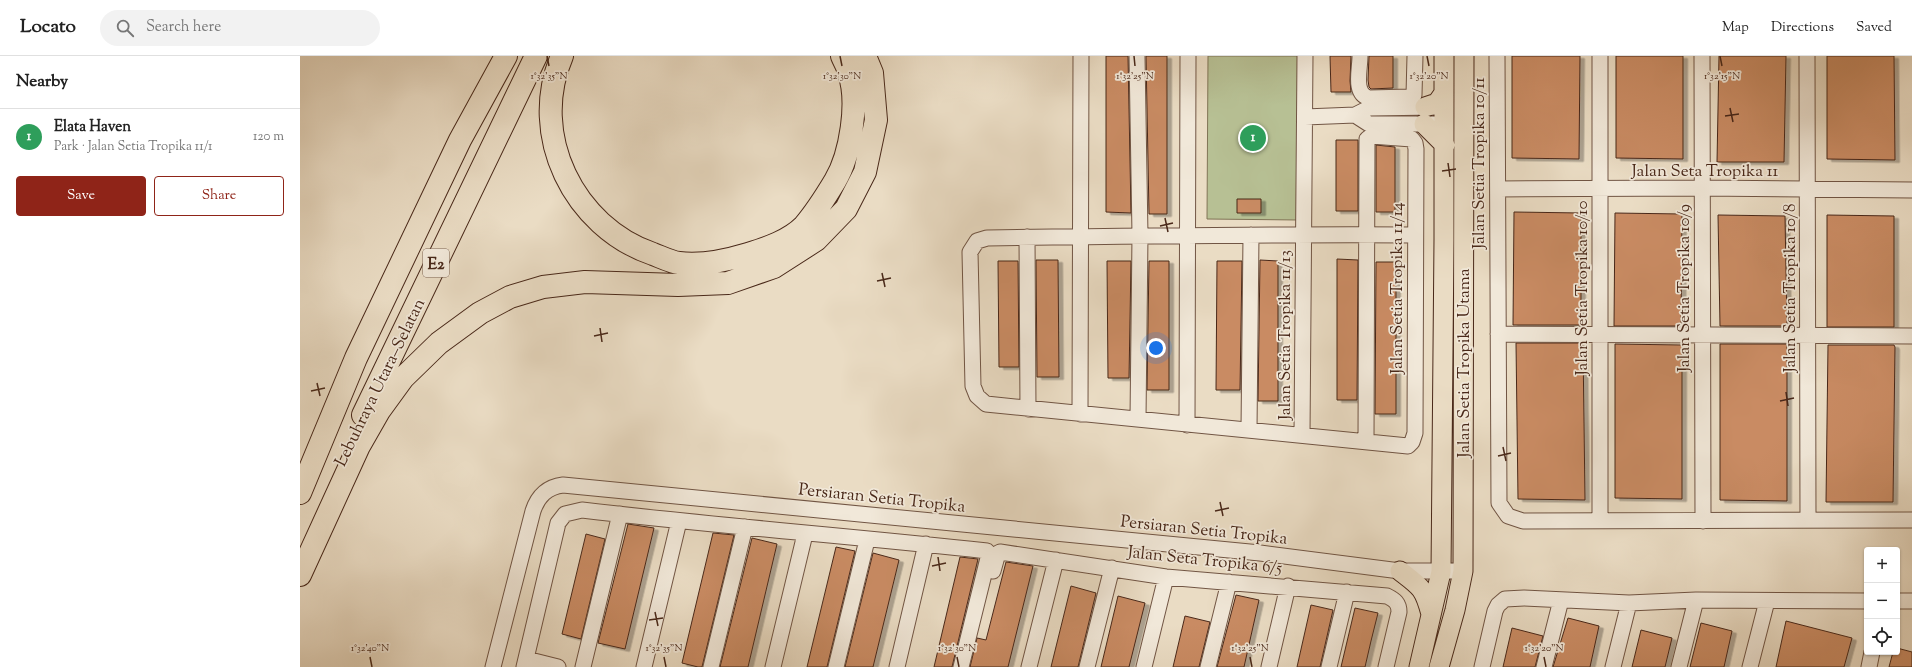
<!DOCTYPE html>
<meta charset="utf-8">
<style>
body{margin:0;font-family:"Sorts Mill Goudy",serif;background:#f2f2f2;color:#222}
.controls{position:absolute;right:12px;bottom:12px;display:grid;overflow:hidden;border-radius:4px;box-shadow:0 1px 3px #0004}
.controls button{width:36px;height:36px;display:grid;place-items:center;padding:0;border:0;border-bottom:1px solid #e0e0e0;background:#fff;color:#222;font:20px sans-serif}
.you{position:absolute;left:856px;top:292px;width:14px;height:14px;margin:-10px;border:3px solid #fff;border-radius:50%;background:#1a73e8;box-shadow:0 0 0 6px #1a73e833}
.badge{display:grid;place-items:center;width:26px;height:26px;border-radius:50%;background:#8f2418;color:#fff;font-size:13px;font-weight:700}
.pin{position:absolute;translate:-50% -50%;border:2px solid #fff;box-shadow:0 1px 4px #0006}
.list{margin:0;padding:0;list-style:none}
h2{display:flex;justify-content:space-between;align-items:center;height:52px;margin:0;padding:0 16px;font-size:17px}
h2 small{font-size:13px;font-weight:400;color:#767676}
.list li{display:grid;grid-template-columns:26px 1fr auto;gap:12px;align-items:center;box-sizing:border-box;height:56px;padding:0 16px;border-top:1px solid #e0e0e0}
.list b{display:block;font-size:15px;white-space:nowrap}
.list p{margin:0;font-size:13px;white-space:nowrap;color:#767676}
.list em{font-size:13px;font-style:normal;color:#767676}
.actions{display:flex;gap:8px;padding:12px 16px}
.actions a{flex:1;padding:9px 0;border:1px solid #8f2418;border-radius:4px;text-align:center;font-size:14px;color:#8f2418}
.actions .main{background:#8f2418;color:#fff}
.icon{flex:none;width:22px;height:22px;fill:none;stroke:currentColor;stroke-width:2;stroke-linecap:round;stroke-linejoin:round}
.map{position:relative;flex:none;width:1612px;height:611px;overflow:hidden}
header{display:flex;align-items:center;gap:24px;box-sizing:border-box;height:56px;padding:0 20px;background:#fff;border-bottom:1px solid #e0e0e0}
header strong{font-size:19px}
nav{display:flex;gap:22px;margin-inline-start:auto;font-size:14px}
.search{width:280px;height:36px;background:#f2f2f2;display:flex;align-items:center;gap:10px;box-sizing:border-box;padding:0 14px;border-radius:22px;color:#767676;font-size:15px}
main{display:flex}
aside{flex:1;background:#fff}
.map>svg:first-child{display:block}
</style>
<header>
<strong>Locato</strong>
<div class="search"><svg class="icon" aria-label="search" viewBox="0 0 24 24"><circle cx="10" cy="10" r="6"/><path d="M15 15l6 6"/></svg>Search here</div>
<nav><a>Map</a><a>Directions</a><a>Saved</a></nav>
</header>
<main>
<aside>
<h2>Nearby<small></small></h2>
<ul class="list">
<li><span class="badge" style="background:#2e9e5b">1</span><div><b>Elata Haven</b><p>Park · Jalan Setia Tropika 11/1</p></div><em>120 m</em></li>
</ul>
<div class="actions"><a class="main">Save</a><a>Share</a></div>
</aside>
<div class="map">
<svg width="1612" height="611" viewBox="0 0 1612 611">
<defs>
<filter id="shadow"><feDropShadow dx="4.5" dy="2.5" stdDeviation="0" flood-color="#0004"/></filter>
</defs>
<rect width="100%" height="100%" fill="#eadcc4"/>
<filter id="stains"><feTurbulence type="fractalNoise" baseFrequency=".005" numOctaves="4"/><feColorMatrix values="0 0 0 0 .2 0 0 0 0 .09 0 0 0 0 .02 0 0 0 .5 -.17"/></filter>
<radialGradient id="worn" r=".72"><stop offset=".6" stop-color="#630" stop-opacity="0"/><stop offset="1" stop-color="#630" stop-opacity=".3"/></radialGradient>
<path fill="#b7c094" stroke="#807456" d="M908,0h91l-1,164 -91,-1z"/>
<path fill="#c98b64" stroke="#492819" filter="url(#shadow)" d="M806,0h22l3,157 -25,-1z
M846,0h21v158h-18z
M1030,0h21l-1,25 1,11h-20z
M1069,0h24v32l-22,1 -2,-2 -1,-7z
M1212,0h68l-1,103 -67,-1z
M1316,0h67v103l-67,-1z
M1419,0h67l-2,106h-67z
M1527,0h67l1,104 -68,-1z
M1036,84h22v71h-22z
M1076,89l19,2v65h-19z
M937,143h24v14h-24z
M1214,156l67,1v112h-68z
M1315,157l67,1 -1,112h-67z
M1418,159l67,1 2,110h-67z
M1527,159l67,1v111h-67z
M1037,203l21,1 -1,140h-20z
M736,204h22l1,117h-22z
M960,204l18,1v140h-20z
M698,205h20l1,106h-20z
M807,205h24l-2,117h-21z
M849,205h20v129h-22z
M917,205h25l-2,129h-24z
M1076,206h20v152h-21z
M1216,287h65v2h2l2,155 -67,-1z
M1315,288l67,1v154l-67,-1z
M1420,288h67v157l-67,-1z
M1528,289h66l1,2 -2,155h-67z
M328,468l26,4 -29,121 -27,-6z
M413,477l21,2 -32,132h-4l-16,-4z
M286,478l19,5 -24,100 -19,-5z
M452,482l25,6 -29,123h-28z
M536,491l19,4 -28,116h-20z
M573,497l26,7 -26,107h-28z
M660,501l18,2 -26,108h-18z
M706,506l27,4 -25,101h-38l7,-29 9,2z
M771,530l25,7 -18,74h-27z
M936,539l23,5 -15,67h-27z
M818,540l27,7 -16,64h-28z
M1011,549l22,5 -13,57h-23z
M1055,552l23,5 -7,28 -6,26h-24z
M885,560l25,6 -11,45h-26z
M1268,562l31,8 -9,41h-37z
M1486,565l66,17 -8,29h-68z
M1401,567l31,8 -8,36h-34z
M1212,572l31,8 -8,31h-32z
M1341,574l31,8 -7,29h-33z
M1597,592l15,4v15h-23l4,-15h4z"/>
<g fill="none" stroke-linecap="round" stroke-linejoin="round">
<defs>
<path id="minor" d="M837,0l3,179 -2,184
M1060,0c0,14 -7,38 9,42l41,-1 4,-2 1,-39
M1197,0l2,447 9,13 15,5 389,-1
M1300,0v465
M1402,0l1,465
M1507,0l1,464
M1055,59l14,9h67
M1005,61l50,-2 14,-7 67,-1
M1198,133l204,-1 210,2
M727,181l1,172
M1198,278l414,2
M780,358l1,-358
M887,369l1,-369
M949,374l2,-195
M1002,379l3,-379
M1066,386l1,-303 4,-3 41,3 3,4 1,6 -1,284 -3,9 -4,4 -422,-42 -9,-8 -4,-10 -3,-134 7,-11 10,-3c142,-2 285,-4 428,-3
M693,515l5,-18 2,-1 166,25 221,19c8,4 12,7 12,16l-13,55
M1597,545h15
M226,603l32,8
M193,611l40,-156c5,-15 14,-24 30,-26l697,68 140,18h63
M224,611l34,-144 7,-9 17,-4c135,16 270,26 405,41l2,3 -28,113
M283,611l37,-153
M344,611l35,-146
M411,611l34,-140
M473,611l32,-133
M536,611l31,-127
M597,611l29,-123
M729,611l27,-107
M787,611l25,-99
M844,611l22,-90
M908,611l21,-85
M969,611l19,-81
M1029,611l18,-75
M1182,611l13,-56 3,-6 7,-6 19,-1 105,5 67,-3 171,1
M1244,611l17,-67
M1313,611l16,-64
M1379,611l17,-67
M1450,611l17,-66
M1569,611l3,-15"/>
<path id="major" d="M1125,51l12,-4 7,-10
M1124,68l21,21
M1100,515c21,16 24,17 31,43
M1119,611l22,-95 3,-333v-183
M1139,611l16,-57 8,-39 1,-515"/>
<path id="highway" d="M262,0c-34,79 12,171 91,198 8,3 18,8 26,9 21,3 49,-3 69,-9 19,-6 41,-13 56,-28 12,-14 22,-30 31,-45 16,-27 24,-79 14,-108 -1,-6 -5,-12 -7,-17
M63,359l173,-359
M0,437l56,-135 104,-218 46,-84
M0,519l59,-129 20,-35 24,-33 36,-35 41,-30 30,-16 33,-10 42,-5 93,3 50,-2 46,-16 42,-27 30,-31 19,-37 11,-52 -4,-47 -7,-17"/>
</defs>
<use href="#minor" stroke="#715544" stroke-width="17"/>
<use href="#major" stroke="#492819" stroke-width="21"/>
<use href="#highway" stroke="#492819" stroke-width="24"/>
<use href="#minor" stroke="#f1e8d9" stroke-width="15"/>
<use href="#major" stroke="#eadcc4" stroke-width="19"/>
<use href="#highway" stroke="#eadcc4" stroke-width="22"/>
</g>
<path fill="none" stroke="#492819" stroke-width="1.5" d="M247,0l2,10M540,0l2,10M834,0l1,10M1127,0l2,10M1420,0l2,10M1430,52l3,14M1425,60l14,-2M1148,107l2,14M1142,115l14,-2M865,162l3,14M860,170l13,-3M582,217l3,14M577,225l14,-3M300,272l2,14M294,280l14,-3M17,327l3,13M11,335l14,-3M1486,336l2,14M1480,345l14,-3M1203,391l3,14M1198,400l13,-3M920,446l3,14M915,455l14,-3M638,501l2,14M632,510l14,-3M355,556l3,14M349,564l14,-2M70,601l2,10M364,601l2,10M657,601l2,10M950,601l2,10M1244,601l2,10"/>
<g text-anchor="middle" stroke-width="3.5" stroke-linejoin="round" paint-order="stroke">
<rect fill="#f1e8d9" stroke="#7b6253" stroke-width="1" x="123" y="193" width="26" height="28" rx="3"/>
<g font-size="16" font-weight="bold" fill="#492819">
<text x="136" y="213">E2</text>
</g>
<g font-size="17" fill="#492819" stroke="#f1e8d9">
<text transform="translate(1178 107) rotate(-90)" y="6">Jalan Setia Tropika 10/11</text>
<text x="1405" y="120">Jalan Seta Tropika 11</text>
<text transform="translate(1096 232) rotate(-90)" y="6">Jalan Setia Tropika 11/14</text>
<text transform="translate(1281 232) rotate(-90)" y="6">Jalan Setia Tropika 10/10</text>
<text transform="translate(1383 232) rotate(-90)" y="6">Jalan Setia Tropika 10/9</text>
<text transform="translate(1489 232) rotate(-90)" y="6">Jalan Setia Tropika 10/8</text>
<text transform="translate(984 279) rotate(-90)" y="6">Jalan Setia Tropika 11/13</text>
<text transform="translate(1163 307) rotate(-90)" y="6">Jalan Setia Tropika Utama</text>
<text transform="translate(79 326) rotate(-64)" y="6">Lebuhraya Utara–Selatan</text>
<text transform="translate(582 441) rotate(6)" y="6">Persiaran Setia Tropika</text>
<text transform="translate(904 473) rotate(6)" y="6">Persiaran Setia Tropika</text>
<text transform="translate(905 503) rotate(6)" y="6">Jalan Seta Tropika 6/5</text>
</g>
</g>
<g font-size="10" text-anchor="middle" fill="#492819" stroke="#f1e8d9" stroke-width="3.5" stroke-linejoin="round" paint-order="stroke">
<text x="249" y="23">1°32'35"N</text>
<text x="542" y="23">1°32'30"N</text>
<text x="835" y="23">1°32'25"N</text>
<text x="1129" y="23">1°32'20"N</text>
<text x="1422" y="23">1°32'15"N</text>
<text x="70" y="595">1°32'40"N</text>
<text x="364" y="595">1°32'35"N</text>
<text x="657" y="595">1°32'30"N</text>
<text x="950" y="595">1°32'25"N</text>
<text x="1244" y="595">1°32'20"N</text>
</g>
<rect width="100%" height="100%" filter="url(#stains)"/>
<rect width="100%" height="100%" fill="url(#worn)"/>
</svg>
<div class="controls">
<button>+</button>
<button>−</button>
<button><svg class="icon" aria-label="locate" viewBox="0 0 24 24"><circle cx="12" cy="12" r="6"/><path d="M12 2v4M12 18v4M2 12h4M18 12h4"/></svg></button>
</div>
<div class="you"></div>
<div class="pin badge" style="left:953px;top:82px;background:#2e9e5b">1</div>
</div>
</main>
